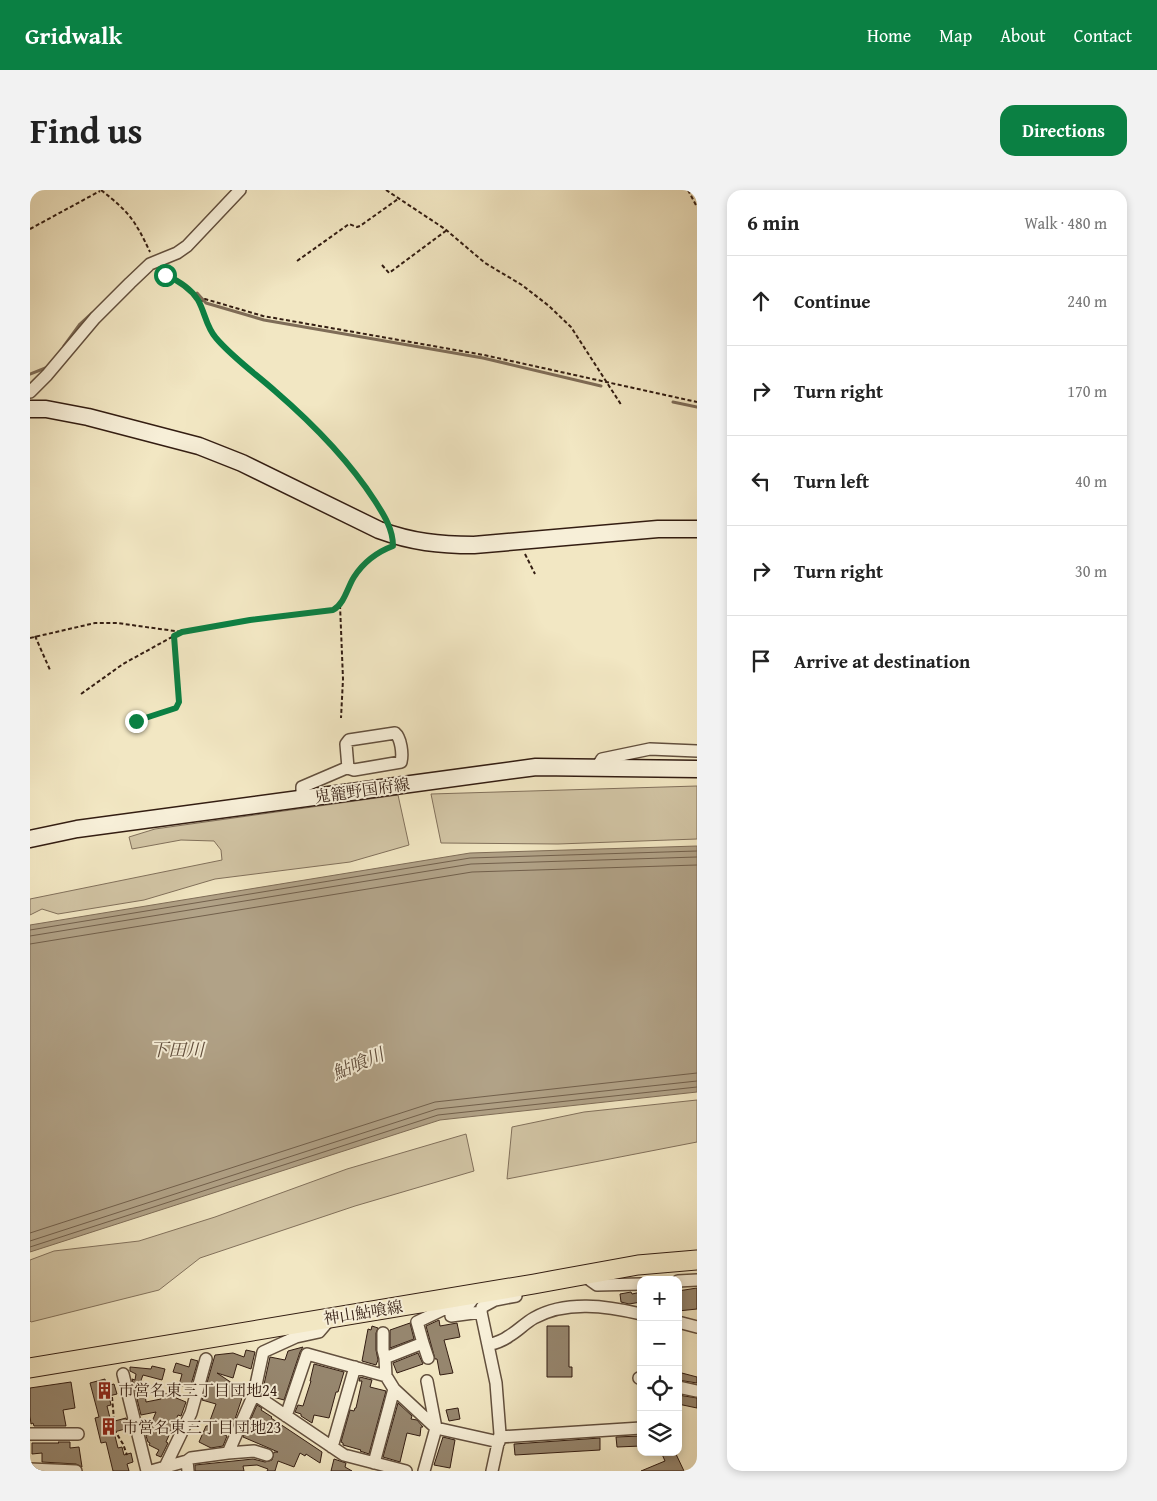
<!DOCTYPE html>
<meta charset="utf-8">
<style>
body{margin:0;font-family:"Gentium Book Plus","Noto Serif JP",serif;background:#f2f2f2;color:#222}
.controls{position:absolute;right:15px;bottom:15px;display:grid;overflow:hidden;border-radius:10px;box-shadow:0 2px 8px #0003}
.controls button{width:45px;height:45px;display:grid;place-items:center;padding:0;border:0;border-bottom:1px solid #e0e0e0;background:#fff;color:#222;font:25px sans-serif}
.stop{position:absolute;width:15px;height:15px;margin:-11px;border:4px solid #0b8043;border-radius:50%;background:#fff}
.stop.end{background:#0b8043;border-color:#fff;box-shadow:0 1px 5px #0008}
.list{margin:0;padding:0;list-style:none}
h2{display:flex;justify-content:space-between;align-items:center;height:65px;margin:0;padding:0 20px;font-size:21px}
h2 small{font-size:16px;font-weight:400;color:#767676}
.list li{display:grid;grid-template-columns:32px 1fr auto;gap:15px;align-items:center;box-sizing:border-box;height:90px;padding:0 20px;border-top:1px solid #e0e0e0}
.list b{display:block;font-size:19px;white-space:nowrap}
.list em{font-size:16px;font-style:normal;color:#767676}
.icon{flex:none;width:28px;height:28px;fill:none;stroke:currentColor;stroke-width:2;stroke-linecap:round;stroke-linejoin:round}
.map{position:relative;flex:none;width:667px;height:1281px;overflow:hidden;border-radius:15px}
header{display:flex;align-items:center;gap:30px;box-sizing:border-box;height:70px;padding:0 25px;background:#0b8043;color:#fff}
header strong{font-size:24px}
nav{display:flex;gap:28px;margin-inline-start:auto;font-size:18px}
.intro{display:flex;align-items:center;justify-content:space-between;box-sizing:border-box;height:120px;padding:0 30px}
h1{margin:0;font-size:35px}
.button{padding:12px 22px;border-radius:15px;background:#0b8043;color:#fff;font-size:18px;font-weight:700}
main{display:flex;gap:30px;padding:0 30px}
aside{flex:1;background:#fff;border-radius:15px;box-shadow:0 2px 8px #0003}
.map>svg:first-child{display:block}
</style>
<header>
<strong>Gridwalk</strong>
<nav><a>Home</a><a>Map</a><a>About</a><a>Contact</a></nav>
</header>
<div class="intro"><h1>Find us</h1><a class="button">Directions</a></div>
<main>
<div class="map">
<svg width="667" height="1281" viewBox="0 0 667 1281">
<rect width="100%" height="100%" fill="#f2e7c3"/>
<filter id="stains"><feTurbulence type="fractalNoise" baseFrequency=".004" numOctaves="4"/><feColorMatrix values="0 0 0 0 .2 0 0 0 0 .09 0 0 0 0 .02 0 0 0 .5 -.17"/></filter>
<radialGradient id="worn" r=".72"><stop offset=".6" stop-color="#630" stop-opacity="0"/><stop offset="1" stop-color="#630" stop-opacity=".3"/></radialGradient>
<path fill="#d2c5a5" stroke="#82715c" d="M667,596v53l-139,5 -117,-1 -10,-49z
M368,605l11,50 -59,17 -135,17 -71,21 -86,14 -16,-5 -12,6v-16l192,-39 -1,-10 -7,-9 -33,-1 -49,9 -3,-12 26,-8z
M667,910v42l-190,37 5,-52 72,-15z
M436,944l8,37 -119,35 -155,52 -41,32 -128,32 -1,-1v-61l24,-9 85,-10 76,-24 132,-48z"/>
<path fill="#b1a287" stroke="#7f6d58" d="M667,656v246l-257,28 -410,132v-327l440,-72z"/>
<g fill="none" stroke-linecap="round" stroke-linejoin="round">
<path stroke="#72604c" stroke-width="1" d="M0,740l440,-72 227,-7
M0,746l441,-72 226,-7
M0,754l442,-72 225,-7
M0,1043l405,-131 262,-29
M0,1051l407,-132 260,-28
M0,1057l408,-132 259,-28"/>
<path stroke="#7f6d58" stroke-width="3" d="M167,103l9,10 58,17 219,38 118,28
M34,156l16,-22 12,-11
M0,184l18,-7
M643,212l24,5"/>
</g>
<path fill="#96866e" stroke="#331d12" d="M667,1098v21l-19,2v-20z
M601,1102l1,2 9,-2v10l-12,2 -8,-2 -1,-8z
M409,1130l1,6 17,-3 3,14 -16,3 9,33 -13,2 -3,-16h-2l-9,-33z
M380,1133l4,16 -24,9v-18z
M342,1136l6,2 -2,5v17l2,10 -2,5 -14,-4 6,-32 3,1z
M517,1136h22v41h3v10h-25z
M273,1157l-3,5 -16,48 -11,-3 1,-5 -11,-3 7,-32 15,3 3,-9z
M216,1160l9,2 -4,17 -14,-5 -4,14 -16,-5 15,10 -1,4 10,2 -1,5 3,1 -9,27 -7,-3 -6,14 6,3 -4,10 -12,2 -12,-6 7,-16h2l8,-22 -14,-4 13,-45 18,-2 11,4z
M388,1163l5,11 -26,9 -4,-10z
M161,1169l7,2 -8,27 -11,-3 3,-11 -9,-2 3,-9 13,4z
M284,1174l30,8 -6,20h-2l-7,26 -15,-3 -2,8 -11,-7v-2l-6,-2 3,-7 5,1 8,-25h-1z
M122,1176l13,3 -3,11 -19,-5 -3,8 4,1 2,18 15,-3 3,-6 22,9 -5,14 -3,-1 -12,27 2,1 -7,14 -5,-2 3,-5 -10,-5 1,-2 -2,-1 -2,-6 10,-24 -15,3 -9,-36 3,1 1,-6 -6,-3v-4l21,2z
M648,1182l19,5v6l-19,-3z
M330,1187l12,3 -2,7 16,4 -17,63 -9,-3 1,-1 -18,-5v-2l-2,-1 9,-32 4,1 1,-3h1l6,-27h-3z
M75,1189l1,7 8,-2 3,10 -8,2 2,9 -4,1 4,16 15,-4 3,10 -15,4 4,16 4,-1 2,8 7,-2 2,9 -6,2 2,7h-16l-7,-29 -5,1 -6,-25 4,-1 -9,-34z
M41,1192l4,26 -12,2 3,16h-32l-1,-3 -2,1 -1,-8v-28z
M648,1205l19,3v10l-19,-4z
M368,1213l14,13 -1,3 6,1 6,7h-2l-1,9 -13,-3 -7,29 -17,-5z
M227,1215l5,3 -1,2 11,7 -1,1 51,34 -2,11 -14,-9 -1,2 -5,-3 -6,14 -16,-6 -3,10h-8l1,-2 -11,-4 -14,1 1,5h-49v-6l58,-6 12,3 7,-2 2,-8h4l-35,-15z
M428,1218l2,11 -11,2 -3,-11z
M611,1246v10l-24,1 -1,-10z
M413,1247l12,3 -5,28 -16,-3z
M570,1248v12l-85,5 -1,-11z
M28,1252h12v6l9,-1 3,20 -6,-3 -34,-2v-9l-10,1v-11h27z
M631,1262h14l9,19h-43l24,-10z
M304,1269l12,4 -1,4 7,4h-21z"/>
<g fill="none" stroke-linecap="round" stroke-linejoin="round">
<defs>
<path id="street" d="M0,202l17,-17 48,-57 35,-35 20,-19 27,-11 10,-7 53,-56
M567,577l5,-8 48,-10 47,2
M272,608v-11l42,-18 4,-1 6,2 47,-8c2,-8 0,-24 -6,-29l-46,7 -3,4 2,24
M553,1085l14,10 44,-1
M648,1091l19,-1
M421,1126l30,-4
M648,1132l19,5
M353,1143v17l2,8
M393,1153l-6,-21 25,-12 27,-6 4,-5
M458,1155c8,-2 15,-4 21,-9 9,-5 16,-13 25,-18 32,-18 73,-12 107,-4
M93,1184l24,97
M356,1186l-1,-18 38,-15 5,15
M609,1188h2
M397,1191l9,47 63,14
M648,1197l19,4
M224,1204l90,61 62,16
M256,1226l21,-62 79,22 8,13 42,39 -12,43
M0,1244h48
M470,1247l141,-9
M302,1257l23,-80
M198,1263l26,-2 13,4
M157,1271l4,-3 37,-5 26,-59 9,-42 33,-15 23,-5 12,-14
M344,1273l20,-74
M135,1277l26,-54 15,-54
M0,1279l46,2
M121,1281l36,-10 1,10
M462,1281l8,-37 -4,-51 -15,-71 1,-5 13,-7 21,-4"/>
<path id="secondary" d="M0,219h16l42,8 111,29 43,17 137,67c33,12 60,15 95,15l184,-16h39
M0,649l47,-10 459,-62 161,2"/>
<path id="primary" d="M0,1178l504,-84 104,-19 59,-5"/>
</defs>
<use href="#street" stroke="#63503e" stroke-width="14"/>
<use href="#secondary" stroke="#331d12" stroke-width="19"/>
<use href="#primary" stroke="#331d12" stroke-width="21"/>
<path stroke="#331d12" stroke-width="2" stroke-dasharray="4 2.5" stroke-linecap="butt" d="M71,0c28,22 34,30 49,62
M356,0l59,39 40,34 37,22 27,21 22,21 51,79
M658,0l9,17
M0,39l70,-38
M267,71l52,-37 8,3 3,-1 38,-27
M352,75l7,8 58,-43
M130,82l18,8 20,20 6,17 11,20 97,87 28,31 25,30 20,32
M169,113l6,-4 58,17 221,39 213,47
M495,364l10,20
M310,415l3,74 -2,39
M5,446l15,34
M0,448l65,-15h22l65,9 68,-12 77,-9 13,-6 14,-28 9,-11 11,-11 14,-8
M51,504l42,-30 58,-32
M106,531l40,-13 3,-5 -5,-67
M82,1207l3,34 8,13 4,11"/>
<use href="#street" stroke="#f7efd8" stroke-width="11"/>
<use href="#secondary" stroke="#f7efd8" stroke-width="16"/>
<use href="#primary" stroke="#f2e7c3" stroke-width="19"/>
</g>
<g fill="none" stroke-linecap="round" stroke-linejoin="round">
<path stroke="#0b8043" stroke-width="6" d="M106,531l40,-13 3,-6 -5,-66 8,-4 68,-12 83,-10c12,-7 14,-22 21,-33 9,-14 23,-25 39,-31 0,-17 -9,-31 -18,-45 -27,-42 -63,-78 -100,-110 -19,-17 -42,-33 -59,-53 -10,-11 -11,-26 -18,-38 -7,-11 -21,-20 -33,-25"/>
</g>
<defs>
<symbol id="building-bare" viewBox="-9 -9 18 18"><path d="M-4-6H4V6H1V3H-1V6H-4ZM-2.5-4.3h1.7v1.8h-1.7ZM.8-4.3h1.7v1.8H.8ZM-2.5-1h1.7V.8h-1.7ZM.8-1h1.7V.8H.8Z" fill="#8f2418" stroke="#f7efd8" stroke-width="2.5" paint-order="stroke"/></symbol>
</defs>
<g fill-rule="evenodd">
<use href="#building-bare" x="62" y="1188" width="25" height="25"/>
<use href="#building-bare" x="66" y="1224" width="25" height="25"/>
</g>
<g text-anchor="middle" stroke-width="4" stroke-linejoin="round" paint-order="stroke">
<g font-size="16" fill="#331d12" stroke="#f7efd8">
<text transform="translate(332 600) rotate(-8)" y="6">鬼籠野国府線</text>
<text transform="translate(333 1122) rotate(-9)" y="6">神山鮎喰線</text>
</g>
<g font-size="16" fill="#331d12" stroke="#f7efd8" text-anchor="start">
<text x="88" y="1206">市営名東三丁目団地24</text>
<text x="92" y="1243">市営名東三丁目団地23</text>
</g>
<g font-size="18" font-style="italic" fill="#5f4c3b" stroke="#f7efd8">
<text x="147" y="866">下田川</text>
<text transform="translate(328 874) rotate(-23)" y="6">鮎喰川</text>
</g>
</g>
<rect width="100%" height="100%" filter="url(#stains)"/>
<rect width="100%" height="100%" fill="url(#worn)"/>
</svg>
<div class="controls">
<button>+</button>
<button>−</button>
<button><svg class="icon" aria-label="locate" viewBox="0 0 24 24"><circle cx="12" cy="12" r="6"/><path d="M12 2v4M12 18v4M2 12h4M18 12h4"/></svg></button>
<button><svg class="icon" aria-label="layers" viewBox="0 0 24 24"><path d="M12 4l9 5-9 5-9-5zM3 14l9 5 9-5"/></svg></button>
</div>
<div class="stop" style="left:135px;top:85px"></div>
<div class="stop end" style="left:106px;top:531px"></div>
</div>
<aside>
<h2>6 min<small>Walk · 480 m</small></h2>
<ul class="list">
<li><svg class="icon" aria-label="ahead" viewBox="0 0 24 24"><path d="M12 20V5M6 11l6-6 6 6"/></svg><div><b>Continue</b></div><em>240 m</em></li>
<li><svg class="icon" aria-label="right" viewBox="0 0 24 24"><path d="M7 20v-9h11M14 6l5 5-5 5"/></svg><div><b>Turn right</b></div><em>170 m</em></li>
<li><svg class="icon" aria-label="left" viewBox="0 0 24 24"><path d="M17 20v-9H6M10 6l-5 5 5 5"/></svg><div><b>Turn left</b></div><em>40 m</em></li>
<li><svg class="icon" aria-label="right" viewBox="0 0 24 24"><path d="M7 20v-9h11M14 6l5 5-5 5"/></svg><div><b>Turn right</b></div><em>30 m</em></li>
<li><svg class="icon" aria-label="arrive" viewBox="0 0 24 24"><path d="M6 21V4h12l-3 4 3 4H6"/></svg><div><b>Arrive at destination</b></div></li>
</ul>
</aside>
</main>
